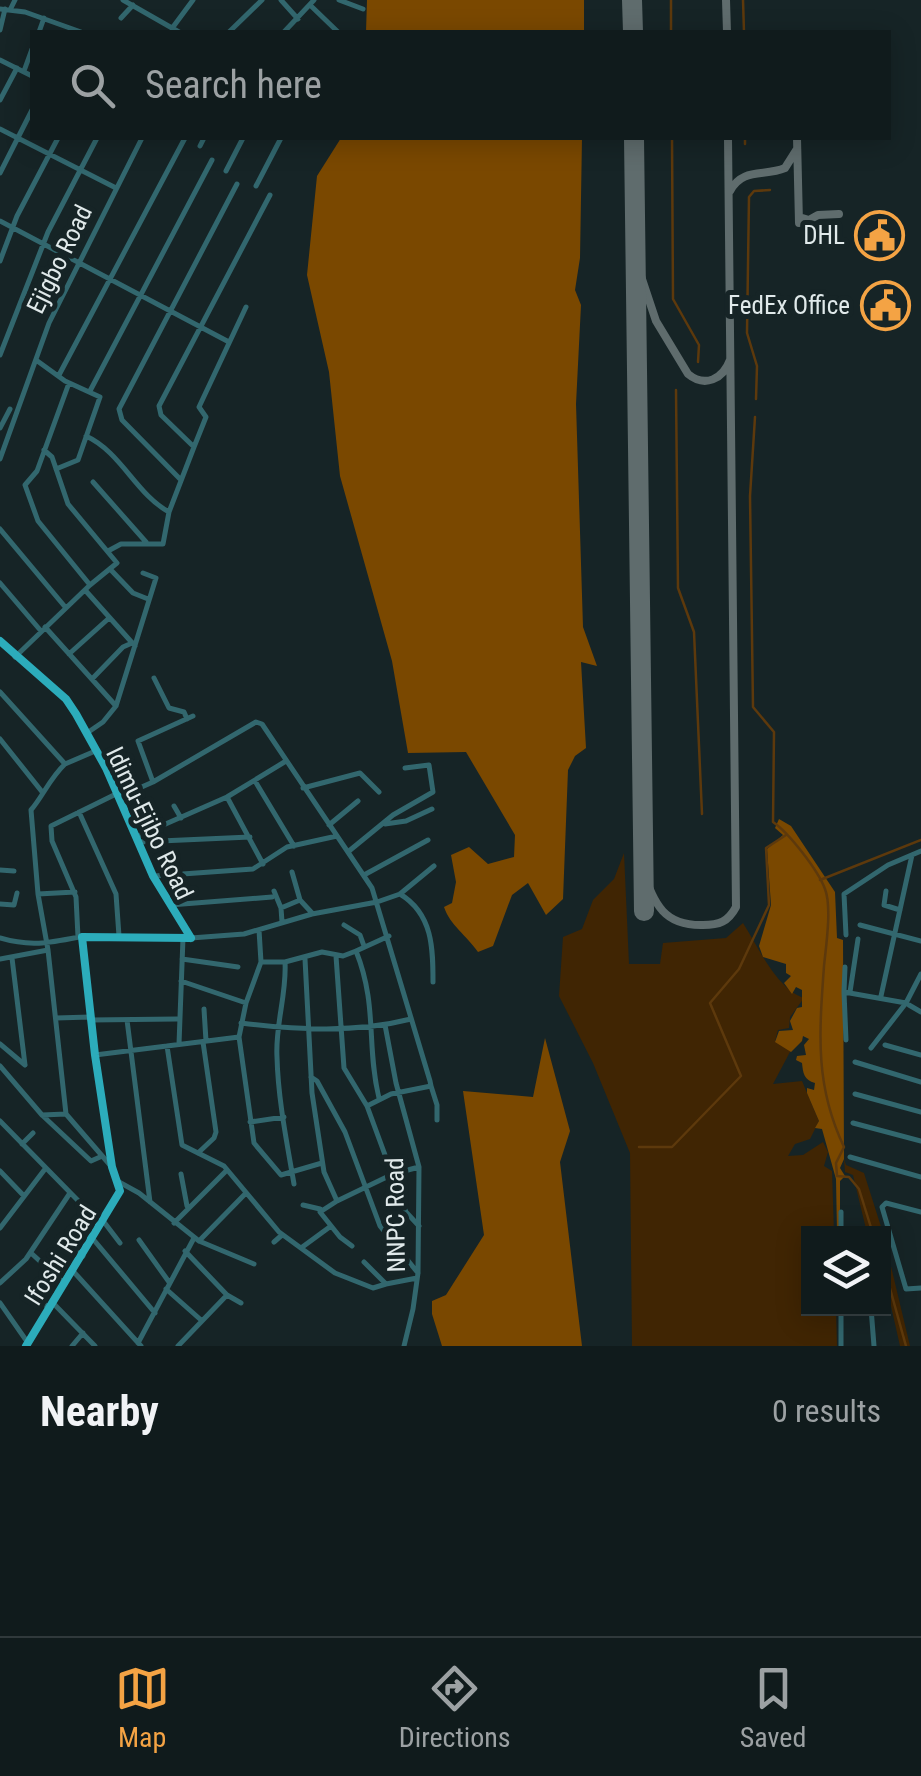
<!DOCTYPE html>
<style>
body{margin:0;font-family:"Roboto Condensed",sans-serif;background:#192425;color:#f1f3f6}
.controls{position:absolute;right:30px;bottom:30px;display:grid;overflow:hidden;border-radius:0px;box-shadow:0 5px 25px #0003}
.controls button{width:90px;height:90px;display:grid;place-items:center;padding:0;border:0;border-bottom:2px solid #30393b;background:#101b1c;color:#f1f3f6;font:50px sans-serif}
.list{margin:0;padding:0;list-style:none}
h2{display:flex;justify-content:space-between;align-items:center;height:130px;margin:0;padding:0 40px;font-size:42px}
h2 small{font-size:32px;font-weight:400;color:#9ca1a3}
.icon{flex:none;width:55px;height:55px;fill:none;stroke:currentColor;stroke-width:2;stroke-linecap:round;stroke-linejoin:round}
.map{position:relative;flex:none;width:921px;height:1346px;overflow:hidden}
.search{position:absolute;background:#101b1c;box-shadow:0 5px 25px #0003;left:30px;right:30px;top:30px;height:110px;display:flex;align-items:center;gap:25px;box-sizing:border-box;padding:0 35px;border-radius:0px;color:#9ca1a3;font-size:38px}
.sheet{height:290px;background:#101b1c}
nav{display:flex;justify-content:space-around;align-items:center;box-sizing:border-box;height:140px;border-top:2px solid #30393b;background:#101b1c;font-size:28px;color:#9ca1a3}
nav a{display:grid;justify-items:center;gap:5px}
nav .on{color:#f4a344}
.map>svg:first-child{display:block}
</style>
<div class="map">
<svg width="921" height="1346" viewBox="0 0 921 1346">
<rect width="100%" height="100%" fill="#162426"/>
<path fill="#402503" d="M624,853l5,111h31l3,-21 63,-5 17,-15c16,25 33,65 61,75l-14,19 -1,11 -11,2 -3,11 16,9 -18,34 29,-3 17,40 -9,18 -15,5 -7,12 15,-1 20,-13 5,10 -4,14 8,5 2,62 -26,1v74l28,1 1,37h-205l-2,-193 -37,-90 -34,-67 4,-59 19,-8 11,-29 21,-21z
M844,1159l2,6 18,8 19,60h-16l-14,-58 -8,-3z
M884,1237l26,109h-10l-16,-71z"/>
<path fill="#7a4800" d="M367,0h217v32h-218z
M341,138h241l-2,120 -5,32 6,15 -5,99 7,223 14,39 -16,-4 5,86 -11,8 -7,14 -5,129 -17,16 -18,-32 -16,12 -19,51 -15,6c-11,-16 -28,-27 -34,-45l8,-4 4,-21 -5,-27 18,-8 19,17 26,-7 1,-22 -49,-83 -58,1 -16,-92 -52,-185 -11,-104 -22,-97 10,-99z
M779,819l12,7 44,66 2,46 6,2 1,219 -4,9 5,8 -5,5v52h-3l-1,-54 -14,-50 -7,-1 4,-7 -12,-28v-5l7,2 1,-7c-11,-3 -12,-10 -13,-20l-6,-3 1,-4 9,-1 -2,-10 5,-6 -6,-3 -1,5 -11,11 -16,-10 4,-11 14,-1 -3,-9 7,-13 5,-1v-17l-6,-3 -4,7 -8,-11 7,-7 -5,-3v-9l-23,-7 -4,-11 12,-41 -4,-56 16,-14 -8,-7z
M545,1038l25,93 -10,31 22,184h-140l-10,-32v-13l14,-6 38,-60 -21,-144 70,6z"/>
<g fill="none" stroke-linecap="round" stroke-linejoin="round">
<path stroke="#5d390c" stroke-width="2.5" d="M671,0v32
M743,0l1,32
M672,138l1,161 26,46 -1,17
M745,138v6
M676,390l2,198 16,44 8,182
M756,399l1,-33 -10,-33 2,-136 5,-6 16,-1
M755,417l-5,79 3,211 21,25 -1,90c16,11 45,48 52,67 7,18 1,57 -1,77 -5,69 -9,120 20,181l-8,16 1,13 12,1 10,12 14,45
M820,880l101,-40
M639,1147h33l69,-71 -31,-73 29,-34 30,-64 -3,-57 20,-13
M884,1267l22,79"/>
<path stroke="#5f6c6d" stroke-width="8" d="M726,0l1,32
M797,138l2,85
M730,191c13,-24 34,-14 55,-23l12,-19
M799,217l10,3 9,-5 21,-1
M635,258l21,63 32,53c17,14 35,5 42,-14
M643,871c12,34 21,55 60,54 16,0 25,-3 33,-18l-8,-769"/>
<path stroke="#5f6c6d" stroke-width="20" d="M632,0l1,32
M634,138l10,773"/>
<path stroke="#32676e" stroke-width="5" d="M123,0l56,32
M281,0l17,19
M339,0l24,9
M310,5l28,27
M0,9l25,3 56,20
M10,10l5,-10
M121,18l12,-13
M173,27l20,-27
M0,30l5,-21
M39,32l5,-14
M229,32l33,-32
M284,32l30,-32
M0,60l32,16
M24,71l8,-22
M0,100l17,-32
M0,129l116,59
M200,146l4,-8
M226,171l17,-33
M0,173l32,-63
M256,186l25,-48
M0,221l229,121
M0,261l17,-45 41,-78
M0,355l48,-123 49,-94
M36,360l29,21 35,16 -22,63 -22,9
M59,375l126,-237
M69,383l-32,88 -12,14 13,36 52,64
M90,391l122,-231
M0,428l10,-19
M86,436c35,16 50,58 83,76l25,-65 -33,-32 -2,-9 111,-211
M194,447l12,-30 -7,-10 47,-100
M0,459l49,-136 93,-185
M180,479l-58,-59 -3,-11 118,-225
M93,482l53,60
M0,529l66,79
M108,551l13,-7h42l6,-32
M110,569l23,24 15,6
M0,583l41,48
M85,590l50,56
M45,627l71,79
M69,654l39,-35
M15,657l75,-72 27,-22 -49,-59 -16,-47 -8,-7
M154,678l15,30 15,4 3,7
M92,679l31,-32 9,-4
M0,692l65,72c-15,14 -22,32 -34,46l7,84 10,56 -48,9
M87,733l16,-11 13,-16 40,-128 -13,-5
M0,739l43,54
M65,764l28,-12
M255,781l39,65
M153,782l-15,-41 55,-25
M303,788l57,-15 19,19
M119,797l34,-15 103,-60 6,2 110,164 58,193 1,5 -40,8 -24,12
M227,797l36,67
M174,806l7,12
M79,812l37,82 3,42
M385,824l21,-3 26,-12
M329,825l29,-24
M136,837l91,-40 59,-36
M138,842l112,-5
M349,851l44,-36 40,-23 -4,-27 -24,3
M0,870l14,1
M292,872l8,28 12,13
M364,875l64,-35
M154,876l99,-7 34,-22 50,-11
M274,891l7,17
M886,891l-2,14 16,5
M38,894l37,-2
M400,894c33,20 33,55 33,88
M0,904l14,1 3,-12
M170,905l102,-8
M282,922l-1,-14 19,-8
M344,925l16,10 4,11
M860,925l61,16
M846,935l-2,-41 44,-29 33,-14
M78,937l-2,-40 -24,-56 -1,-15 63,-31
M0,938c30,9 49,5 79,-1
M191,938l53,-4 68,-20 65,-12 23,-8 34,-28
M48,950l18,164
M336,956l8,112 23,38 39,106 13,14
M12,958l13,107
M182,959l56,8
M305,959l7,134 12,79 13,29 56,-27 26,-7
M261,962h24c2,32 -10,63 -8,95 1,42 10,86 17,127
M285,962l37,-10 21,4 13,-5
M181,981l65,22
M844,992l1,-25
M850,992l8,-53
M881,996l31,-141
M909,1005l12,7
M204,1009l2,32
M56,1018l34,-1
M90,1020l87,-1
M127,1020l23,182
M241,1023c56,7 115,10 170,-4
M385,1025l11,58 23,84 -1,106 -5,36 -9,37
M239,1037l15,106 27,32 41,-12
M846,1040l-2,-48 62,11
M0,1044l25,21
M179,1044l4,-106
M885,1045l36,10
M167,1046l15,99 42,21 55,66 56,41 38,15 13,-4
M871,1048l35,-45 15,-29
M95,1055l144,-18 7,-34 15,-41 -2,-32
M855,1062l66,20
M0,1066l42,49 24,-1 44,51
M311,1077l6,4 28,51 35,94 38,47
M431,1086l6,19v15
M855,1094l66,18
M379,1098c-13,-53 -1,-92 -23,-147l33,-15
M42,1115l49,46 9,-4
M0,1121l100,102
M250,1122l34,-5
M853,1123l68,18
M22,1144l11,-11
M198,1153l16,-15 2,-6 -13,-90
M850,1157l71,20
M0,1171l24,25
M181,1174l6,32
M119,1182l20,11 60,48 55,23
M337,1201l-17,11 20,25 12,9
M303,1205l17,4
M921,1212l-35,-9 -4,4 24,82 15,-1
M104,1222l16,21
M174,1223l53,-53
M0,1228l45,-59
M841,1234v-22
M93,1239l62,74
M61,1240l22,16
M139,1240l30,42
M199,1241l47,-48
M274,1242l8,-7
M301,1248l30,-22
M185,1251l42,44 14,8
M31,1253l34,31
M364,1262l22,22 31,-6
M73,1271l68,75
M0,1283l26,-24 44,-66
M26,1288l24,21
M166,1289l35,31
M0,1303l28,40
M53,1303l42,43
M841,1308v38
M871,1308l3,38
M138,1343l56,-105
M72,1346l11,-13
M178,1346l49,-51"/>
<path stroke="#2cacbb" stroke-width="8" d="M0,641l66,58 10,15 30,54 47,108 38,62
M26,1346l94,-155 -8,-24 -17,-112 -13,-118 109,1"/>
</g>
<defs>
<symbol id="civic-ring" viewBox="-11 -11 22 22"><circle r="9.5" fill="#162426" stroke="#f4a344" stroke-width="1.5"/><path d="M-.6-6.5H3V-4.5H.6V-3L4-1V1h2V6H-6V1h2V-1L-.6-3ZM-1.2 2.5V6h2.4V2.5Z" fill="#f4a344"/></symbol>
</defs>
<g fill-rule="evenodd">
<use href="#civic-ring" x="852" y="208" width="55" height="55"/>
<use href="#civic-ring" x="858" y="278" width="55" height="55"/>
</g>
<g text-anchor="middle" stroke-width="10" stroke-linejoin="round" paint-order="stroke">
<g font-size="25" fill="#e0e9ea" stroke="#162426" text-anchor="end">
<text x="845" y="244">DHL</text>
<text x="850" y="314">FedEx Office</text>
</g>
<g font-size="25" fill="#e0e9ea" stroke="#162426">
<text transform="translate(59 259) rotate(-64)" y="9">Ejigbo Road</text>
<text transform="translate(150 823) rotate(64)" y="9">Idimu-Ejibo Road</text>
<text transform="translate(395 1215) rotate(-91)" y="9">NNPC Road</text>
<text transform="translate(60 1255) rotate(-58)" y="9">Ifoshi Road</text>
</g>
</g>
</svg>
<div class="controls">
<button><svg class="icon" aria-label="layers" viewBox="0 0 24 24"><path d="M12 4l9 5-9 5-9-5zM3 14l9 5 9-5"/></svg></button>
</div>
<div class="search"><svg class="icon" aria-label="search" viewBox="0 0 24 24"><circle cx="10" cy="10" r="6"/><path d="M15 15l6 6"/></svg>Search here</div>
</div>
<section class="sheet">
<h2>Nearby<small>0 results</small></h2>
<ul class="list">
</ul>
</section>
<nav>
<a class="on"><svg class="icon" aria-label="map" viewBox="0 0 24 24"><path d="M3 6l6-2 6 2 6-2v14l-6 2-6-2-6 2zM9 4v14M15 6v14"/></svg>Map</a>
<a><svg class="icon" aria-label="directions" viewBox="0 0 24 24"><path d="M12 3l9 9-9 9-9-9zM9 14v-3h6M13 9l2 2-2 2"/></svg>Directions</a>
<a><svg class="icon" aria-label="saved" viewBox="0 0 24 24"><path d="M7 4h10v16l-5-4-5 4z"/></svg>Saved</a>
</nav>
